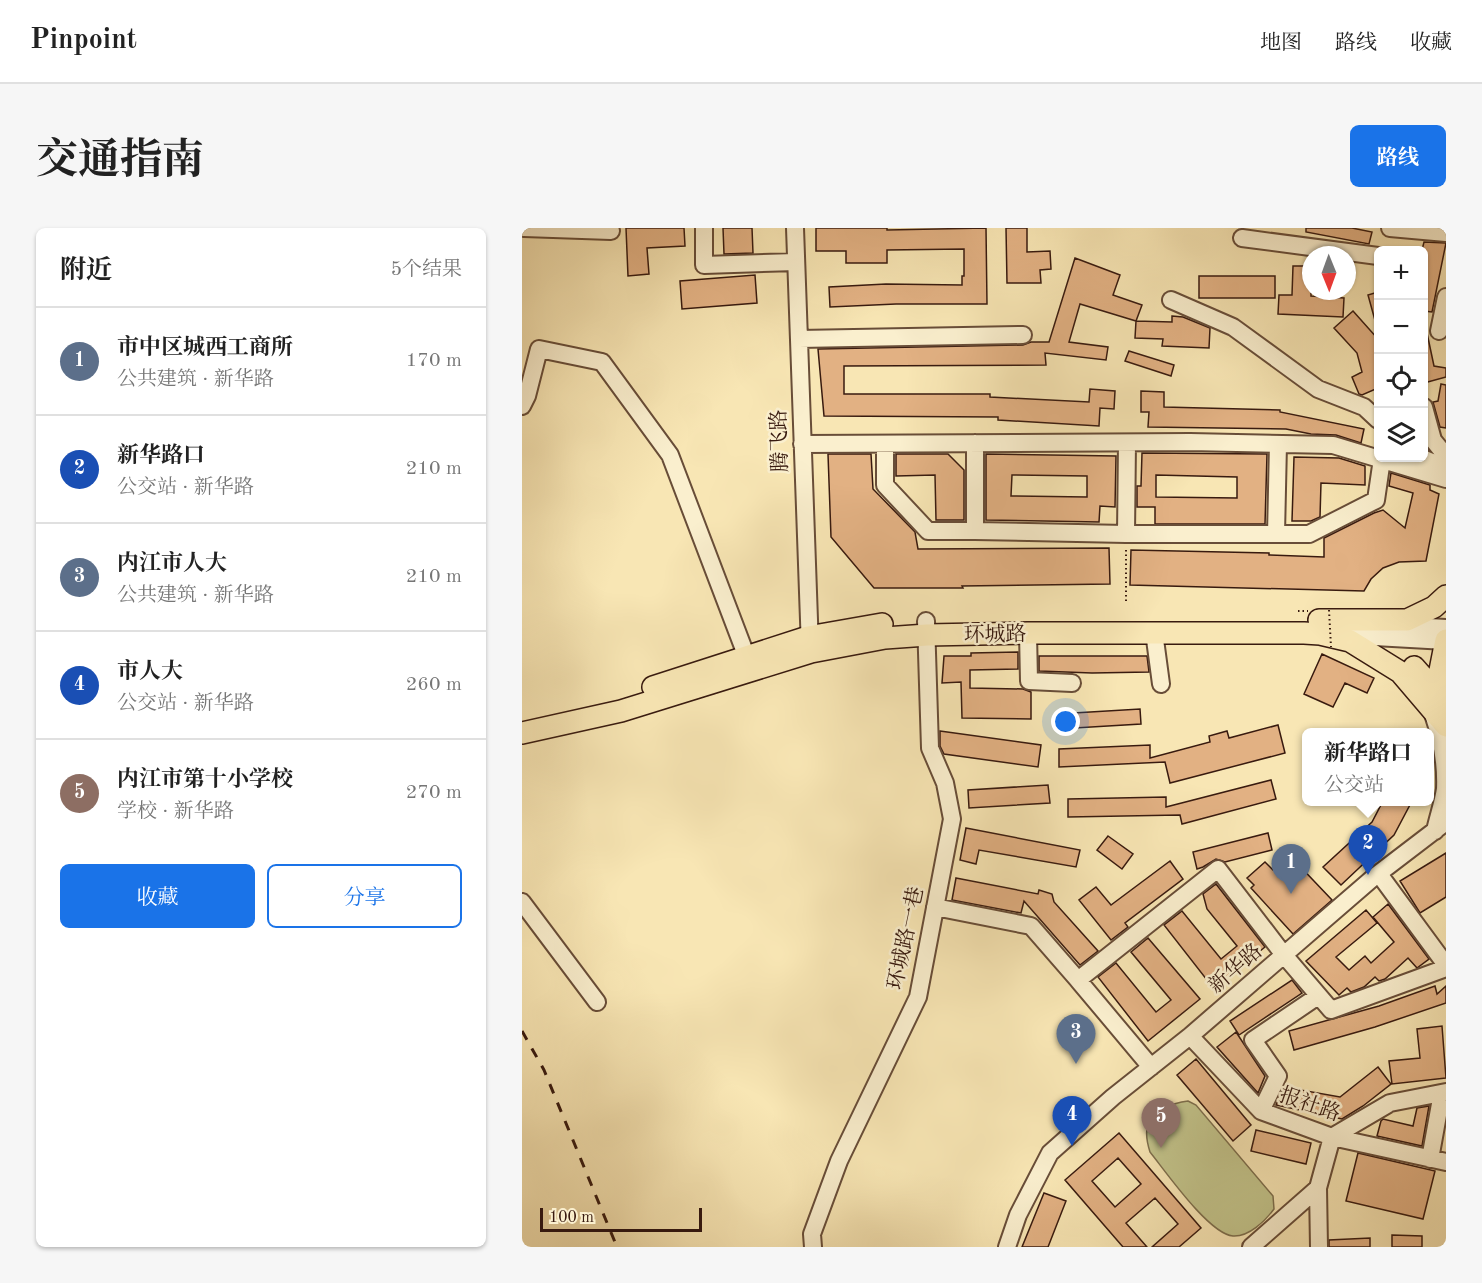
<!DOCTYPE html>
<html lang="zh">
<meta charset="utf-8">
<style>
body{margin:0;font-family:"Old Standard TT","Noto Serif SC",serif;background:#f6f6f6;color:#222}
.controls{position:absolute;right:18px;top:18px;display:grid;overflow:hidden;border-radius:9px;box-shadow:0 2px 4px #0004}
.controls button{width:54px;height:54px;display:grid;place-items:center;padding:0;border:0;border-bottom:2px solid #e0e0e0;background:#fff;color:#222;font:30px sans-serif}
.compass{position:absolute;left:780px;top:18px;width:54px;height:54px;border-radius:50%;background:#fff;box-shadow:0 2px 4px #0004;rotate:179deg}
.scale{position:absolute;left:18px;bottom:15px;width:162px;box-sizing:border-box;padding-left:6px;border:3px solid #381a0f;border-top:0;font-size:16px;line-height:21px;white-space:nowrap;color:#381a0f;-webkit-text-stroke:4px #faefce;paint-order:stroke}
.you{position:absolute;left:544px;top:494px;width:21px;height:21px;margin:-15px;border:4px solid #fff;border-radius:50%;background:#1a73e8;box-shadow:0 0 0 9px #1a73e833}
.badge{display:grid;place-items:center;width:39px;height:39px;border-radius:50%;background:#1a73e8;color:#fff;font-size:20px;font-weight:700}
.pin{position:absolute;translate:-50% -50px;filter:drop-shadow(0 2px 3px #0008)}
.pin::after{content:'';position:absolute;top:32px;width:21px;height:18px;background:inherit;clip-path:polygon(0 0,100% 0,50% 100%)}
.popup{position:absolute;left:780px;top:500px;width:132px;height:78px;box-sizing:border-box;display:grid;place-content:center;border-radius:9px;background:#fff;filter:drop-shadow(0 2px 4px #0005);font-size:20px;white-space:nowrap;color:#767676}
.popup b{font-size:22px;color:#222}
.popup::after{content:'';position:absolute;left:50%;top:100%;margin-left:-12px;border:12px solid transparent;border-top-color:#fff}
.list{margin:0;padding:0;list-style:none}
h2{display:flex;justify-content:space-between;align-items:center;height:78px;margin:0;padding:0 24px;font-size:26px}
h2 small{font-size:20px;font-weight:400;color:#767676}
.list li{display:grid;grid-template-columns:39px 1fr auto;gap:18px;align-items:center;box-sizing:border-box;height:108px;padding:0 24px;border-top:2px solid #e0e0e0}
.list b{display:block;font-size:22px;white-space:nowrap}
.list p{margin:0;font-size:20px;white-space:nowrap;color:#767676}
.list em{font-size:20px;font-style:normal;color:#767676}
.actions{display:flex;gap:12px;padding:18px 24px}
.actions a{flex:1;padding:14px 0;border:2px solid #1a73e8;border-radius:9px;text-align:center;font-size:21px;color:#1a73e8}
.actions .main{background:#1a73e8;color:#fff}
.icon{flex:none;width:33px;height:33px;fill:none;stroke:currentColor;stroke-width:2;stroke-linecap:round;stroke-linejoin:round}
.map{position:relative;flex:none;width:924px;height:1019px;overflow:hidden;border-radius:9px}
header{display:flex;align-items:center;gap:36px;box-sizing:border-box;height:84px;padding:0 30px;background:#fff;border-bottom:2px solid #e0e0e0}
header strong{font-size:28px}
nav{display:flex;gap:33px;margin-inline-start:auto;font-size:21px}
.intro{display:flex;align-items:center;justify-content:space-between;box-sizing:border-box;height:144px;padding:0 36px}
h1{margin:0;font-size:42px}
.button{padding:15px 27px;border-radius:9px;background:#1a73e8;color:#fff;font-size:21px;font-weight:700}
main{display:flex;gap:36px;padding:0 36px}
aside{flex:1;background:#fff;border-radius:9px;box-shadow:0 2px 4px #0004}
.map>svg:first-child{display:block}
</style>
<header>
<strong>Pinpoint</strong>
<nav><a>地图</a><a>路线</a><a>收藏</a></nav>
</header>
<div class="intro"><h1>交通指南</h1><a class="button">路线</a></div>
<main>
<aside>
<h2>附近<small>5个结果</small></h2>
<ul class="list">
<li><span class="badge" style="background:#5c6f8a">1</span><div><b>市中区城西工商所</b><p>公共建筑 · 新华路</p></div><em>170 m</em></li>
<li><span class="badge" style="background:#1a4fb4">2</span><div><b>新华路口</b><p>公交站 · 新华路</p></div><em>210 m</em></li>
<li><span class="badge" style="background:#5c6f8a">3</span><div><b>内江市人大</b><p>公共建筑 · 新华路</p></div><em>210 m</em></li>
<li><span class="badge" style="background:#1a4fb4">4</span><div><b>市人大</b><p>公交站 · 新华路</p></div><em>260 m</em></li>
<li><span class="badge" style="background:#8d6e63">5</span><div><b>内江市第十小学校</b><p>学校 · 新华路</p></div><em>270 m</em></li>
</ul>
<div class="actions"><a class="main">收藏</a><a>分享</a></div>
</aside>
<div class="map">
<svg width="924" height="1019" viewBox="0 0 924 1019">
<rect width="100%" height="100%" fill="#f8e6b4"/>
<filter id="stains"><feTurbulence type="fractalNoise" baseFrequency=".00333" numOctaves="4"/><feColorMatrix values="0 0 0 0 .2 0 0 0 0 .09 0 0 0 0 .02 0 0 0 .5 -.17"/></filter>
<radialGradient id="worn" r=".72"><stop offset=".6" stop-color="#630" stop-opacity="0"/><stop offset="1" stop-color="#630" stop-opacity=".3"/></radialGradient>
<path fill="#c2c38a" stroke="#7d6e4c" stroke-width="1.5" d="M666,873l8,4 77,91 1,13c-9,12 -25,28 -41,27 -24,-2 -67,-64 -83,-84 -11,-34 5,-46 38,-51z"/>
<path fill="#e2b183" stroke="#381a0f" stroke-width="1.5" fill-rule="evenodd" d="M104,0h58l1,18 -38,2 2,26 -21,2z
M201,0h29l1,25 -29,1z
M294,0h71v2l99,-2 1,76h-91l-66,3 -1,-20 57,-3 76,1v-9h2v-27l-77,1v13h-41v-12h-30z
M484,0h21v24l23,-1 1,18 -11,1 1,13h-34z
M784,0h46l20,4 -3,12 -63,-12z
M902,14l22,1 -14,69 -8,-1v-61h-2z
M553,30l45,17 -7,20 29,10 -6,16 -56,-17 -11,38 39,5 -2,13 -61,-7 1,12 -202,1v28h146v3l99,5 1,-13 25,2 -1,18 -14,-1 -1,18 -101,-6v-3l-174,-1 -6,-67 205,-4 8,-3h18z
M771,38h18v30l33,2 -1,19 -65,-3 1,-19h13z
M233,47l2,28 -75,6 -2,-28z
M677,48h76v22h-76z
M856,64v32h-2l-8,-29z
M831,83l25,28v49l-16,7 -3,-1 -7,-17 10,-5 -5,-19 -23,-25z
M650,88l11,1 27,11 -1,20 -47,-2 1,-7 -28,-1 1,-17 36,1z
M905,105l7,33 12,2v9l-22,6v-49z
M607,123l45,14 -3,11 -46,-15z
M919,156l5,1v43l-6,-1 -7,-25 5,-1z
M619,163l23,1v15l116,3v2l84,17 -3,14 -25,-8 -25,-1 -25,-5 -138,-2 1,-15h-8z
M620,225l125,1 -2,70h-110v-17h-18v-21h4zM634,247l81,2v21l-81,-1z
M306,226h43l2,35 42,43 3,17 191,-1 1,36 -148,2 1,2h-89l-43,-51z
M374,226h52l16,16v50h-28l-1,-45 -39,1z
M464,226l130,2 -1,51 -15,-1 -1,16 -113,-2zM490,247l75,1v21l-76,-1z
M772,229l45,1 26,8v19l-44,-2 -1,34 -9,4h-19z
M869,245l39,12v5l9,4 -13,67 -27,1 -16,6 -12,11 -7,12 -234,-6 1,-35 138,3v2l55,2v-19l50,-25 9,-3 22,18 8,-35 -24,-7z
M496,424v17l-48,1v18l53,1 8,3v27l-69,-1 -1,-36 -19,1 2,-27h27v-3z
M800,426l52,24 -7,15 -22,-10 -12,24 -29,-13z
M517,428h108l2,16 -57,1 -53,-2z
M618,481l1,15 -83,5 -1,-15z
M756,497l7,28 -115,30 -5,-21 -106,5v-18l91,-4v13l60,-16 -1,-6 18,-5 2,7z
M418,503l101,14 -3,22 -94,-13 -4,-8z
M749,552l5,19 -94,25 -2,-9 -112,2v-18l98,-2v10z
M526,557l2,18 -81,5 -1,-18z
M861,573h29l-18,34 -53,50 -18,-18 49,-45z
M444,600l114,22 -4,17 -97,-17 -3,14 -16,-4z
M746,605l4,17 -47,12 -9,-3 -13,8 -6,2 -4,-17z
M586,608l25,18 -11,15 -25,-19z
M924,625v44l-26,16 -20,-32z
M771,631l39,41 -39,34 -42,-46 3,-3 -7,-7 18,-16 8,8 5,-5 4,4z
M648,633l13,18 -58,44 3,4 -17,13 -32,-40 17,-13 15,18z
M434,650l82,16 1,-4 13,4 2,8 44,49 -18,14 -56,-64 -3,12 -69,-13z
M694,656l49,63 -51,42 -50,-64 18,-14 39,48 16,-13 -30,-37 -4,-15z
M866,676l41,55 -12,9 -9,-10 -23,21 -6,2 -4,-4 -11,10 -13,5 -4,-4 -8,7 -33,-34 60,-51 11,13 -41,34 13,13 16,-14 6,7 23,-21 -21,-25z
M626,710l52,61 -52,42 -50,-64 18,-14 40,49 15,-12 -40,-48z
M770,752l10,13 -63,42 -9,-14z
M913,758l2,8 9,-8v17l-71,24 -81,23 -5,-19 90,-25z
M920,798l4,52 -54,6 -3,-23 31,-3 -3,-29z
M714,804l29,44 -7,17 -41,-46z
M674,831l55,66 -18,16 -56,-66z
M856,839l13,17 -28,22 -21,13 -66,-14 8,-18 56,10z
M907,878l-7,40 -45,-10 4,-15 2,-2 30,7 4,-18z
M734,902l55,13 -5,21 -55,-13z
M597,905l82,95 -22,19h-27l26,-23 -23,-26 -29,25 21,24h-24l-58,-67zM596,930l23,26 -26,23 -23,-26z
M836,925l77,18 -12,48 -77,-18z
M522,965l22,8 -18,46h-26z
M870,1007l30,1v11h-30z
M848,1010v9h-41v-7z"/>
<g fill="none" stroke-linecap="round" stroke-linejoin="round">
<defs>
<path id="minor" d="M2,0l87,3 -1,-3
M182,0v37l92,-3
M273,0l15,420
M868,0l56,5
M720,10l136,18
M649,72l62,27 85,62 46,18 14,13
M917,103l7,-34
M277,111l224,-4
M0,178l5,-10 12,-47 63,13 68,93 81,213
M902,179l9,33 13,16
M453,215v88l151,3
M605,215l-1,91h150
M280,216l388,-2 143,3 113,34
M363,216v41l43,46h47
M756,216l-2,90h33l67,-34 6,-41
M900,230l24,10
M874,397l50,3
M632,404l7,52
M506,405l1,48 43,2
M817,407l107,6
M911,486c8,23 13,51 12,75 -2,14 -7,28 -10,42
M857,646l67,91
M0,674l75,100
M413,679l96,19 47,54
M668,808l71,75 71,26 114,25
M629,839l-73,-87 140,-111 66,86 47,55 115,-42
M739,883l17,-35 -25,-36 65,-44
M908,931l12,-66
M796,960l1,59
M291,1019l-1,-13 27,-73 79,-164 34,-178 -7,-36 -15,-35 -4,-127
M485,1019l11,-32 32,-62 63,-56 77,-61 184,-159 72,-55
M729,1019l67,-59 14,-51 58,-34 56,-11"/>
<path id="major" d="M797,392h88l27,-13 12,-11
M892,439l32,36
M131,459l155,-50 74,-13
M912,473l12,-61
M0,505l99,-22 190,-59 74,-14 42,-3 101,-2h276l16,1 30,7 50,31 46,54"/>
</defs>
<use href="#minor" stroke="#684d38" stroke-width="20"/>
<use href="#major" stroke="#381a0f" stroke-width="24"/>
<path stroke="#381a0f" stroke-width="2" stroke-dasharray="1.5 3" stroke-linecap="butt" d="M604,373v-53
M776,383h10"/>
<use href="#minor" stroke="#faefce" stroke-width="16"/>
<use href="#major" stroke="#f8e6b4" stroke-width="21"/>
<path stroke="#381a0f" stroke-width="3" stroke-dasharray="10 10" stroke-linecap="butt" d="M0,803l22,39 73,177"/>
<path stroke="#381a0f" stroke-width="2" stroke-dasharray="1.5 3" stroke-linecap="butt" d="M807,382l2,37"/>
</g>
<g text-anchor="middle" stroke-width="5" stroke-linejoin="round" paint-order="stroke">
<g font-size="21" fill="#381a0f" stroke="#faefce">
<text transform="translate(257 213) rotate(-92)" y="7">腾飞路</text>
<text transform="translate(473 406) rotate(-1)" y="7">环城路</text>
<text transform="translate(383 710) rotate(-78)" y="7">环城路一巷</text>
<text transform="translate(713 740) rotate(-41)" y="7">新华路</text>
<text transform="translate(788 876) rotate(19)" y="7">报社路</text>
</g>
</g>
<rect width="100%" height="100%" filter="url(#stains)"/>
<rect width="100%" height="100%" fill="url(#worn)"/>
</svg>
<div class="controls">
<button>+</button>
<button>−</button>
<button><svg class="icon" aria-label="locate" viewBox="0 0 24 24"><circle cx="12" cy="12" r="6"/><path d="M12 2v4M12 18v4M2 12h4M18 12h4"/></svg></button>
<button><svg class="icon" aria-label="layers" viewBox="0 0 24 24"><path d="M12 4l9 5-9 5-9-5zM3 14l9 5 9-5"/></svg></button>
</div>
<svg class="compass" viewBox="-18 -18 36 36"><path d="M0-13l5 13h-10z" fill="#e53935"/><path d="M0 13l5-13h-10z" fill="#767676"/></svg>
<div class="scale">100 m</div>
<div class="you"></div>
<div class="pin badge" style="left:769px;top:666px;background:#5c6f8a">1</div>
<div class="pin badge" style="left:846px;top:647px;background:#1a4fb4">2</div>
<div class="popup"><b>新华路口</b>公交站</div>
<div class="pin badge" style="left:554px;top:836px;background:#5c6f8a">3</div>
<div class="pin badge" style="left:550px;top:918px;background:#1a4fb4">4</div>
<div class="pin badge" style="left:639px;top:920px;background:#8d6e63">5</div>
</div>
</main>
